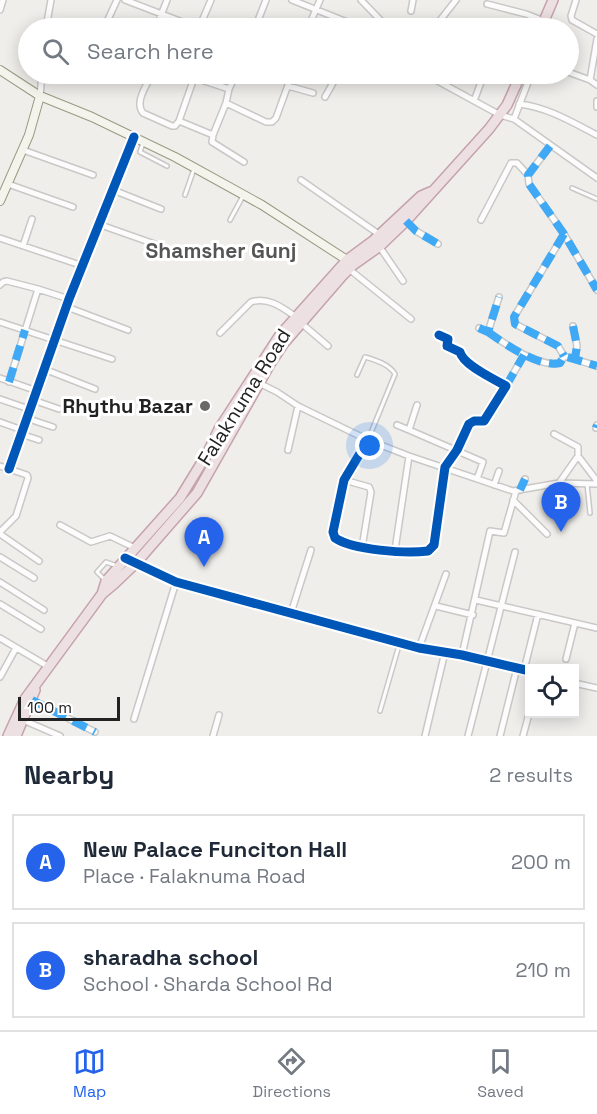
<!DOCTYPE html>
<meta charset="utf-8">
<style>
body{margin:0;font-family:"Space Grotesk",sans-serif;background:#f2f2f3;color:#1f2937}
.controls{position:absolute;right:18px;bottom:18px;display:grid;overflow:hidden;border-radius:0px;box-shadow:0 3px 15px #0003}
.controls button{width:54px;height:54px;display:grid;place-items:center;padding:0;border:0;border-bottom:2px solid #e0e1e3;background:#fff;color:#1f2937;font:30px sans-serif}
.scale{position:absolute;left:18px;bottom:15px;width:102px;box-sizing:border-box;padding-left:6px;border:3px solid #222;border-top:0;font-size:16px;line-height:21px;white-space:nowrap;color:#222;-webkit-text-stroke:4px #fff;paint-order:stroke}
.you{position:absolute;left:370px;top:446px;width:21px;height:21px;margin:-15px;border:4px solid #fff;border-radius:50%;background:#1a73e8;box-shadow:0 0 0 9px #1a73e833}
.badge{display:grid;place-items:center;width:39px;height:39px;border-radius:50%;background:#2563eb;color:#fff;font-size:20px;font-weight:700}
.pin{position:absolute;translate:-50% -50px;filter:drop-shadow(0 2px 3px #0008)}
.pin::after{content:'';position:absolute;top:32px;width:21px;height:18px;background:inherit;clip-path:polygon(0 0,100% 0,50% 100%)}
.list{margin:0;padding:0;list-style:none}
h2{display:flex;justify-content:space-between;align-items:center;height:78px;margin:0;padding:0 24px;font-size:26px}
h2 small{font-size:20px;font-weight:400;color:#747a83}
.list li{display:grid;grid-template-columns:39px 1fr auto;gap:18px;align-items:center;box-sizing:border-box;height:96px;margin:0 12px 12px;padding:0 12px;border:2px solid #e0e1e3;border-radius:0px}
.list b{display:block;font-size:22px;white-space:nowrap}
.list p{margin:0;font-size:20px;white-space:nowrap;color:#747a83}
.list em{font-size:20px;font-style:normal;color:#747a83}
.icon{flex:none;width:33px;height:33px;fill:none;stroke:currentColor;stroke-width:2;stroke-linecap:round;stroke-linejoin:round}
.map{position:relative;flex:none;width:597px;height:736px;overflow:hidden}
.search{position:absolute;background:#fff;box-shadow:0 3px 15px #0003;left:18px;right:18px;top:18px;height:66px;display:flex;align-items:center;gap:15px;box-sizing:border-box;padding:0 21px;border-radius:33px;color:#747a83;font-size:22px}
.sheet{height:294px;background:#fff}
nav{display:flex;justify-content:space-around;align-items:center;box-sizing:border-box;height:84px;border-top:2px solid #e0e1e3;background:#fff;font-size:16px;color:#747a83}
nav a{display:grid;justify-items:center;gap:3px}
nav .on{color:#2563eb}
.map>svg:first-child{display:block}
</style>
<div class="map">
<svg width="597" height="736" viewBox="0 0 597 736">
<rect width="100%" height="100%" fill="#f0eeeb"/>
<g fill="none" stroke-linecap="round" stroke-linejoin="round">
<defs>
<path id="lane" d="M143,143l-3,9 27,14
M572,188l25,11
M185,195l9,-26
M230,220l13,-24
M357,375l8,-18c10,3 24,7 30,17l-27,66
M587,484l3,29
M105,580l-8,-8 9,-10 11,4
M380,711l20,-69"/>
<path id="street" d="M125,0l73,28
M292,0l70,28
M361,0l27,28
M576,0l-5,16 1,4 25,14
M487,4l39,10 18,7
M0,10l3,-10
M411,11l2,-11
M46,28l5,-28
M104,28l13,-28
M156,28l11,-28
M199,28l12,-28
M255,28l11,-28
M308,28l12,-28
M434,28l22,-28
M568,72l22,8 7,5
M152,74c-5,11 -18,28 -9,39l29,13h3l4,-5 15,-43
M183,74l46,15 7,-15
M425,74l75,41 14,4 83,59
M590,80l7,-41
M288,86l25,7
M229,89l-3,14 40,19h6l4,-4 16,-44
M40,96l2,-22
M325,97l13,-23
M474,101l10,-27
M597,101v6
M226,103l-13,32 -1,7 32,20
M519,104c28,3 53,18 78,31
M514,119l16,-42 6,-3
M179,121l34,14
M550,146l-22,29 1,9 35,50 33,56
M23,150l70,25
M301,180l79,55
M8,184l65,23
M113,190l48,19
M481,220l30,-57h6l11,12
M406,221l10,10 22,13
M98,224l68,24
M564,234l-50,83 1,7 43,22 6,10
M0,238l83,28
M23,246l9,-27
M379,246l24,35
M349,269l62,50
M0,285l3,-3 4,-1 31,8 31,10
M67,307l61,23
M0,322l112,37
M301,323l27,23
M573,326l4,20 -2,12
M479,328l9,4 11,-35
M488,332c17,12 51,36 72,31l4,-7 33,10
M220,333l31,-31c17,-6 32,6 45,15
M44,369l51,20
M0,378l37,13
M9,382l29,-93
M257,382l20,10 21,14 70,34 41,16 104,35 46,-8 38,1
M506,386l18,-31
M0,399l29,10
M33,400l26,9
M417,405l-8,25 74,32 -6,17
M26,418l27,9
M0,422l22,8
M397,425l12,5
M596,428l1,-3
M21,434l18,6
M554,434l24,13v9l-19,27
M368,440l-24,40 -11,52 2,6c18,12 71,16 93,13l6,-6 11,-78 12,-17 12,-26 5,-3h10l22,-35c-12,-7 -43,-21 -46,-34l-13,-6 1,-7 -9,-4
M288,450l10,-44
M578,456l19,25
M0,466l27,9 1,3 -12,38 -16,16
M9,469l60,-170 65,-162
M344,480l25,7 2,5 -9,56
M494,485l5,-14
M520,490l5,-11
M513,500l34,34
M60,525l31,17 19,-6 25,12
M0,534l39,27
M395,550l14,-94
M0,557l34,21
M136,563l40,19 243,66 43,7 68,16
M0,582l44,28
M476,600l121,28
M0,604l41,25
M436,606l37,9
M291,613l20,-63
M0,638l49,29
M419,648l27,-74
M462,655l28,-124 14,2 12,-42
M566,659l9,-36
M524,670l14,-56
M0,677l16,-29
M574,683l23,5
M32,700l63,32
M134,719l42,-137
M23,720l37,16
M213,736l6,-21
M425,736l20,-84
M468,736l47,-184
M500,736l17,-68
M523,736l7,-26"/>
<path id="secondary" d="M0,70l40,26 52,21 83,40 87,48 88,57
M0,201l29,-66 11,-39"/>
<path id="highway" d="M541,28l12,-28
M102,594l12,-10 22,-21 61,-70 73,-129 14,-21 58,-67 11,-11 27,-19 26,-25 83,-92 18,-24 14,-31
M8,736l17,-37 77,-105 4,-13 74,-83 27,-44 12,-25 61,-94 67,-75 27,-20 47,-44 9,-4
M16,736l19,-46"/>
</defs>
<use href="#lane" stroke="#c9c8c7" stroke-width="6"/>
<use href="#street" stroke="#c9c8c7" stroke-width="8"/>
<use href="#secondary" stroke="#999a82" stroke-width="10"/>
<use href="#highway" stroke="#c5a2ac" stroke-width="12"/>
<use href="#lane" stroke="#fdfcfc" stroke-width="3"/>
<use href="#street" stroke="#fdfcfc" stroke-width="5"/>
<use href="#secondary" stroke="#f4f4ed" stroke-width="8"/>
<use href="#highway" stroke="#ece0e2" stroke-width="9"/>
<path stroke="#3fa9f5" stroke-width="8" stroke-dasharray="15 8" stroke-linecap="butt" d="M550,146l-22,29 1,9 35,50 33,56
M406,221l10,10 22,13
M564,234l-50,83 1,7 43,22 6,10
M573,326l4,20 -2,12
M479,328l9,4 11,-35
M488,332c17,12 51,36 72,31l4,-7 33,10
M9,382l16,-52
M506,386l18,-31
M596,428l1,-3
M520,490l5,-11
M32,700l63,32"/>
<defs>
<path id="cycleway" d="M368,440l-24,40 -11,52 2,6c18,12 71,16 93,13l6,-6 11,-78 12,-17 12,-26 5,-3h10l22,-35c-12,-7 -43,-21 -46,-34l-13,-6 1,-7 -9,-4
M9,469l60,-170 65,-162
M125,558l51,24 243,66 43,7 68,16"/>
</defs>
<use href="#cycleway" stroke="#fff" stroke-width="13"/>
<use href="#cycleway" stroke="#0057b8" stroke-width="9"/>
</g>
<circle fill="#6a6968" stroke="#fff" stroke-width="2" cx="205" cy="406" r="6"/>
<g text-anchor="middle" stroke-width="6" stroke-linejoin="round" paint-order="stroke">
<g font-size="20" fill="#222" stroke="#fff">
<text transform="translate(244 397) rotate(-58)" y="7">Falaknuma Road</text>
</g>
<g font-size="20" font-weight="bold" fill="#222" stroke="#fff" text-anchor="end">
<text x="193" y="413">Rhythu Bazar</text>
</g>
<g font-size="21" font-weight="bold" fill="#555" stroke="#fff">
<text x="221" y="258">Shamsher Gunj</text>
</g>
</g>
</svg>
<div class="controls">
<button><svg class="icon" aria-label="locate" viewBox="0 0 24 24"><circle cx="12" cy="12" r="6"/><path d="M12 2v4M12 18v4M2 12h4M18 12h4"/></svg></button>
</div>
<div class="scale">100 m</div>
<div class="you"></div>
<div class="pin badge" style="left:204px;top:567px">A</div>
<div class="pin badge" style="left:561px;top:532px">B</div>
<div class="search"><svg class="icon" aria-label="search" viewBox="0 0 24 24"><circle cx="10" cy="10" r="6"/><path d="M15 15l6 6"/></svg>Search here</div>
</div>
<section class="sheet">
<h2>Nearby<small>2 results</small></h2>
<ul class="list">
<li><span class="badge">A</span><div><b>New Palace Funciton Hall</b><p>Place · Falaknuma Road</p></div><em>200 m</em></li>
<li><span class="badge">B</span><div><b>sharadha school</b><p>School · Sharda School Rd</p></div><em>210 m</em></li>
</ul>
</section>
<nav>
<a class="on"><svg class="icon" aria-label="map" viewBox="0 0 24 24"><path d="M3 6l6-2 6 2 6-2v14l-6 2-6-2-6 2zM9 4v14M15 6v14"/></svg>Map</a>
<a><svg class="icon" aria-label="directions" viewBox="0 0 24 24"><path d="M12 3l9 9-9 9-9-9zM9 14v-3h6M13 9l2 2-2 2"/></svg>Directions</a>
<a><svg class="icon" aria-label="saved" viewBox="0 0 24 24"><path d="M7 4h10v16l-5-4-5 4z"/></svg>Saved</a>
</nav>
